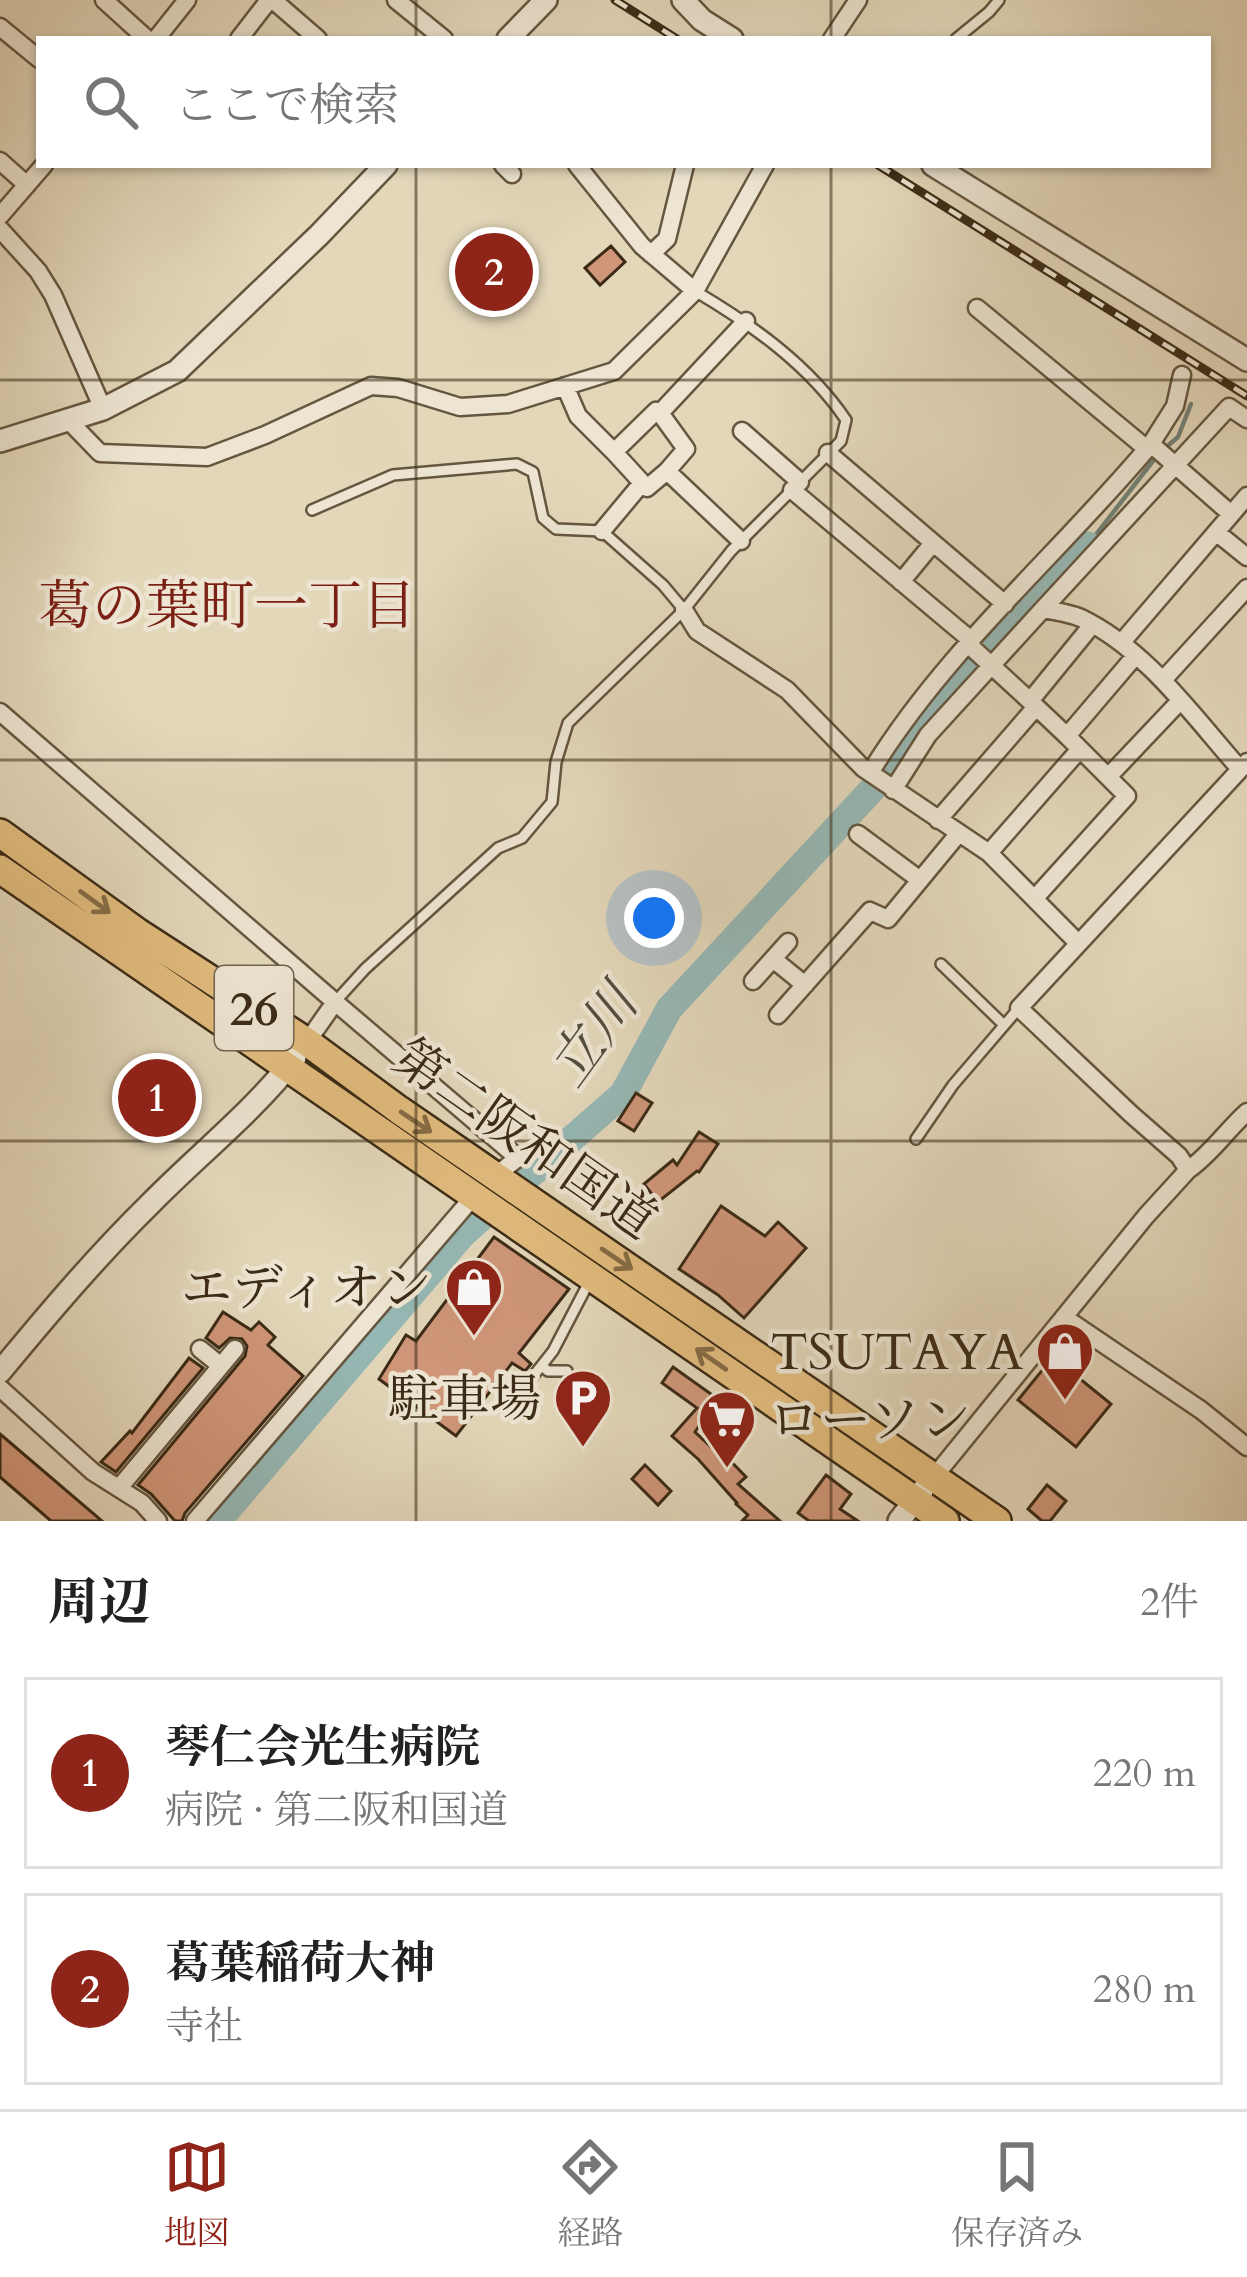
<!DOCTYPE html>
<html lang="ja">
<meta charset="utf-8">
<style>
body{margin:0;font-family:Cardo,"Noto Serif JP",serif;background:#f6f6f6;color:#222}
.you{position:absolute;left:654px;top:918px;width:42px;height:42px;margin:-30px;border:9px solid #fff;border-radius:50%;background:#1a73e8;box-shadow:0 0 0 18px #1a73e833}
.badge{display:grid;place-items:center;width:78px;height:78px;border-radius:50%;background:#8f2418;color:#fff;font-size:39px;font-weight:700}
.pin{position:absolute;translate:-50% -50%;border:6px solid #fff;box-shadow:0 3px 12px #0006}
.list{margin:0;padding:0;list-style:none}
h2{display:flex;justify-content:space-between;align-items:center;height:156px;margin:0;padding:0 48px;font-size:51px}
h2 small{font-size:39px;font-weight:400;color:#767676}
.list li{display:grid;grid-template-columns:78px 1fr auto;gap:36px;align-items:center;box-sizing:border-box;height:192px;margin:0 24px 24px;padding:0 24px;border:3px solid #e0e0e0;border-radius:0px}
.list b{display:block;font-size:45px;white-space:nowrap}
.list p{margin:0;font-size:39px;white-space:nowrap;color:#767676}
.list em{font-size:39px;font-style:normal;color:#767676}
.icon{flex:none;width:66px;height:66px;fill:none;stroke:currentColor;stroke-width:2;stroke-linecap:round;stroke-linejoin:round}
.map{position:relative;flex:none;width:1247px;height:1521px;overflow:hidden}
.search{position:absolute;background:#fff;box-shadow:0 3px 9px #0004;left:36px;right:36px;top:36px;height:132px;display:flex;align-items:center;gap:30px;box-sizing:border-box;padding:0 42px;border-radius:0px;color:#767676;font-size:45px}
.sheet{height:588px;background:#fff}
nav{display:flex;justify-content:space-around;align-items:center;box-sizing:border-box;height:168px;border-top:3px solid #e0e0e0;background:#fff;font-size:33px;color:#767676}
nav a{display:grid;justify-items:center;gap:6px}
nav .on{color:#8f2418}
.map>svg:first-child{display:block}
</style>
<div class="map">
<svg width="1247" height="1521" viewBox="0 0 1247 1521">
<rect width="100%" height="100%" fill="#e3d7ba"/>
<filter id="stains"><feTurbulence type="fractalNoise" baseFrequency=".00167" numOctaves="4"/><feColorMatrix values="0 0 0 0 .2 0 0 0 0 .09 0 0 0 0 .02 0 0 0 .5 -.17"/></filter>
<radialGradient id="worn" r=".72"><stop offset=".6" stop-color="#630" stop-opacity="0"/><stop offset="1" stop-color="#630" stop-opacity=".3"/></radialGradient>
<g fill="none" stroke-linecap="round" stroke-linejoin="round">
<path stroke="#728075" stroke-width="4.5" d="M1164,449l14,-12 13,-33
M1088,545l68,-88"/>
<path stroke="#96b8b5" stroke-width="27" d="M218,1521l245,-287 160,-140 46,-85 210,-227c53,-85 137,-166 209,-237"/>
</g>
<path fill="#cf9679" stroke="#3b2b16" stroke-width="3" d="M611,246l14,16 -25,23 -15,-17z
M636,1093l16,10 -18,28 -16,-10z
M699,1132l19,12 -19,28 -2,-1 -39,31 -14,-18 29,-24 4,5z
M721,1206l44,30 13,-14 28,26 -62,70 -26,-23 -39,-26z
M494,1237l75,52 -50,64 12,11 -6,7 -13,-8 -56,73 -77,-57 27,-44 10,6z
M223,1312l28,18 8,-8 16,15 -7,8 35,31 -118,137 -3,8h-7l-24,-27 -13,-9 107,-129 2,-10 -5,-7 -12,-1 -11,10 -13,-10z
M1053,1357l58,47 -35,43 -58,-47z
M189,1358l14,10 -87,104 -15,-10 29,-31 2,2z
M673,1367l45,32 -23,33 16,15 3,-3 32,33 -8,7 42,37h-38l6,-6 -12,-11 1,-1 -39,-44 -26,-23 25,-28 -35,-25z
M0,1434l102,87h-51l-51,-44z
M645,1465l26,26 -13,14 -26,-26z
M826,1475l25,19 -11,15 18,12h-49l-11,-8z
M1047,1485l19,16 -16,20h-8l-14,-12z"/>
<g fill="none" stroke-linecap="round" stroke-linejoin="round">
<defs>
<path id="service" d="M956,39l33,-27 10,-12
M312,510l81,-35 124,-11 16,8 10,46 13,11 46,2 61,54 21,25
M941,964l63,61
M335,1002l30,-33 133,-121 24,-10 30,-36 4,-40 12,-39 116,-113 47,-59 110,-110 5,-21c-37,-55 -95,-96 -151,-129
M916,1139l37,-54 66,-77
M542,1366l6,5h19
M519,1394l34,-43 36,-69"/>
<path id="minor" d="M104,0l43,39
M273,0l45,39
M396,0l48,39
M0,27l39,32
M156,39l31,-39
M239,39l30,-39
M832,39l26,-39
M0,161l27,24
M503,165l9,9
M577,165l65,81 53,45
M0,216l44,-51
M0,229l38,42 15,24 50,114
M651,254l16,-15 18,-74
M977,308l170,141
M565,386l13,30 36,36
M660,413l-4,-2 -42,41 33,36 20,-17
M68,420l32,33 107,4 58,-22 106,-49 27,2 62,19 48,-3 106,-33 81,-80 70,-126
M742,431l58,51
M1151,444l24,-38 7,-31
M828,453l177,151
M792,490l180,151
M602,531l40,-48
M1216,532l31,25
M741,541l-74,-70 19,-22 -26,-36 86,-92
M901,582l32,-39
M1043,609l186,-202 18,12
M684,610l13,21 90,59 76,78 126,85 89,90
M1122,642l125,-146
M969,645l61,56 62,-76
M1163,680l84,-92
M1030,701l37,35 69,-81
M0,712l335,290 -28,40
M870,773c75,-123 189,-219 281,-329l80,70
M1108,777l72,-76
M893,790l35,-55 115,-126c13,2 26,4 38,9 66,32 111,97 159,151
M938,820l98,-113
M858,834l62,46
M989,853l91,-104
M1035,898l92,-102 -60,-60
M773,959l32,26
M753,981l35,-39
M335,1002l183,156 -23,18
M778,1015l92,-104 18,8 71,-86
M1188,1170c23,-16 38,-39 59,-58
M1065,1318l136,92 46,37
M200,1349l21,17
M0,1388l93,84 49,31 16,18
M934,1477l212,-261 42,-46 -9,-14 -48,-42 -112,-106 228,-246
M119,1488l116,-139
M195,1521l279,-325"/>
<path id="tertiary" d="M683,0l19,20 30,19
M508,39l38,-39
M933,165l314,195
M0,441l103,-32 74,-38 142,-136 67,-70
M0,1372c48,-58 96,-115 150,-168 48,-49 103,-92 145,-146
M899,1521l23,-30"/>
<path id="trunk" d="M0,833l137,99 170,110 92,68 598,411
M0,869l945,652"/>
</defs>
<use href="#service" stroke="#65563f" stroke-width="14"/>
<use href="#minor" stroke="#65563f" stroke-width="21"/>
<use href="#tertiary" stroke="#65563f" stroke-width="26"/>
<use href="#trunk" stroke="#3b2b16" stroke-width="32"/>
<use href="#service" stroke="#ede5d2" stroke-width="9"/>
<use href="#minor" stroke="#ede5d2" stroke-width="16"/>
<use href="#tertiary" stroke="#ede5d2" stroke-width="21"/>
<use href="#trunk" stroke="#e2bc7d" stroke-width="27"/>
<defs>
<path id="rail" d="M615,0l62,39
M878,165l369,231"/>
</defs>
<use href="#rail" stroke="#3b2b16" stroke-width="9"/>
<use href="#rail" stroke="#ede5d2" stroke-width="4.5" stroke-dasharray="14" stroke-linecap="butt"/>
</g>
<defs><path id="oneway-shaft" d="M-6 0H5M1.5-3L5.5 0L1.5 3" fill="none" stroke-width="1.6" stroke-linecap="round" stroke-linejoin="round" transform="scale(3)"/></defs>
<g stroke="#866c44">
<use href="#oneway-shaft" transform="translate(95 902) rotate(36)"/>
<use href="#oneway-shaft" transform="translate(416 1122) rotate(34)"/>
<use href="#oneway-shaft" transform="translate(617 1259) rotate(34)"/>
<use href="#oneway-shaft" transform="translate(711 1359) rotate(-145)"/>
</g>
<path fill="none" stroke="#3b2b16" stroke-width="3" stroke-opacity="0.55" d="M416,0v39M831,0v39M416,165v1356M831,165v1356M0,380h1247M0,760h1247M0,1141h1247"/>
<defs>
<symbol id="shop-pin" viewBox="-11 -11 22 30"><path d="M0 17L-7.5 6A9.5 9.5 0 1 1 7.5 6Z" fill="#8f2418" stroke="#ede5d2"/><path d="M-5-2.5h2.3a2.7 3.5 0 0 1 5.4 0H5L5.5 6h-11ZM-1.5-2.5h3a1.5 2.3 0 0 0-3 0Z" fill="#fff"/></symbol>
<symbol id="parking-pin" viewBox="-11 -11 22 30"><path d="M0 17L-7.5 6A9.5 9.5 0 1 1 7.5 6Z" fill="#8f2418" stroke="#ede5d2"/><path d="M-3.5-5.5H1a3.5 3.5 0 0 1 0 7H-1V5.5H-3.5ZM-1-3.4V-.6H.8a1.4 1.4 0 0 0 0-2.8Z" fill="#fff"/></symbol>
<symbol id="supermarket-pin" viewBox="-11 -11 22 30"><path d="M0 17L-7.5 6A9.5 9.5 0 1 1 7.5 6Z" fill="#8f2418" stroke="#ede5d2"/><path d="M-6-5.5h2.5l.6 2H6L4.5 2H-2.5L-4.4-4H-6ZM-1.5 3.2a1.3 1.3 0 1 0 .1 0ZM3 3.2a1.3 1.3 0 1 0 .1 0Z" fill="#fff"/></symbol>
</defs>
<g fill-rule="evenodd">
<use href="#shop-pin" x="441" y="1254" width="66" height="90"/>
<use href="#shop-pin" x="1032" y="1318" width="66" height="90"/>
<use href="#parking-pin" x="550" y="1365" width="66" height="90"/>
<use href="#supermarket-pin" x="694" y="1386" width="66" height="90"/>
</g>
<g text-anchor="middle" stroke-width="9" stroke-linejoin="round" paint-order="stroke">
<rect fill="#ede5d2" stroke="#70634e" stroke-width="3" x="215" y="966" width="78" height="84" rx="9"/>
<g font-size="48" font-weight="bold" fill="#3b2b16">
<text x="254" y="1025">26</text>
</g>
<g font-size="51" fill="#3b2b16" stroke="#ede5d2">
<text transform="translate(526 1138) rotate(35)" y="18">第二阪和国道</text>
</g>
<g font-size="51" fill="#3b2b16" stroke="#ede5d2" text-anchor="end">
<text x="432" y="1305">エディオン</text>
<text x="1023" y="1369">TSUTAYA</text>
<text x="541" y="1416">駐車場</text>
<text x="769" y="1437" text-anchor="start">ローソン</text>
</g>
<g font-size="54" fill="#7a1f14" stroke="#ede5d2">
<text x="227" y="624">葛の葉町一丁目</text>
</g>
<g font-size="54" font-style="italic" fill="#524e3e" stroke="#ede5d2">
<text transform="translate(592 1035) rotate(-54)" y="19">立川</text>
</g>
</g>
<rect width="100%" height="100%" filter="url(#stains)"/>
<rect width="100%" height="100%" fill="url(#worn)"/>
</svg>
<div class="you"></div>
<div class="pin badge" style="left:157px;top:1098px">1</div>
<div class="pin badge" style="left:494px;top:272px">2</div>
<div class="search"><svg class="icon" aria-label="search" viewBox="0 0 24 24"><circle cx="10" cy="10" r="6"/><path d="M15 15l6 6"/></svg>ここで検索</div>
</div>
<section class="sheet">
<h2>周辺<small>2件</small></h2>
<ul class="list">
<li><span class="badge">1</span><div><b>琴仁会光生病院</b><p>病院 · 第二阪和国道</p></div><em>220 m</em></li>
<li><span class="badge">2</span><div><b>葛葉稲荷大神</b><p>寺社</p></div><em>280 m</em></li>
</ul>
</section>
<nav>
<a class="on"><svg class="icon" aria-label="map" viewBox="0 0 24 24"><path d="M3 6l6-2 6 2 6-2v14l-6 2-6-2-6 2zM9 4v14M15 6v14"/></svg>地図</a>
<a><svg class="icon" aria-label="directions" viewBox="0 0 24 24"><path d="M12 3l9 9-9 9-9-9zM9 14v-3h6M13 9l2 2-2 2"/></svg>経路</a>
<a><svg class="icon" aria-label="saved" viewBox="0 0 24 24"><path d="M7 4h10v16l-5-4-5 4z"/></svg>保存済み</a>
</nav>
